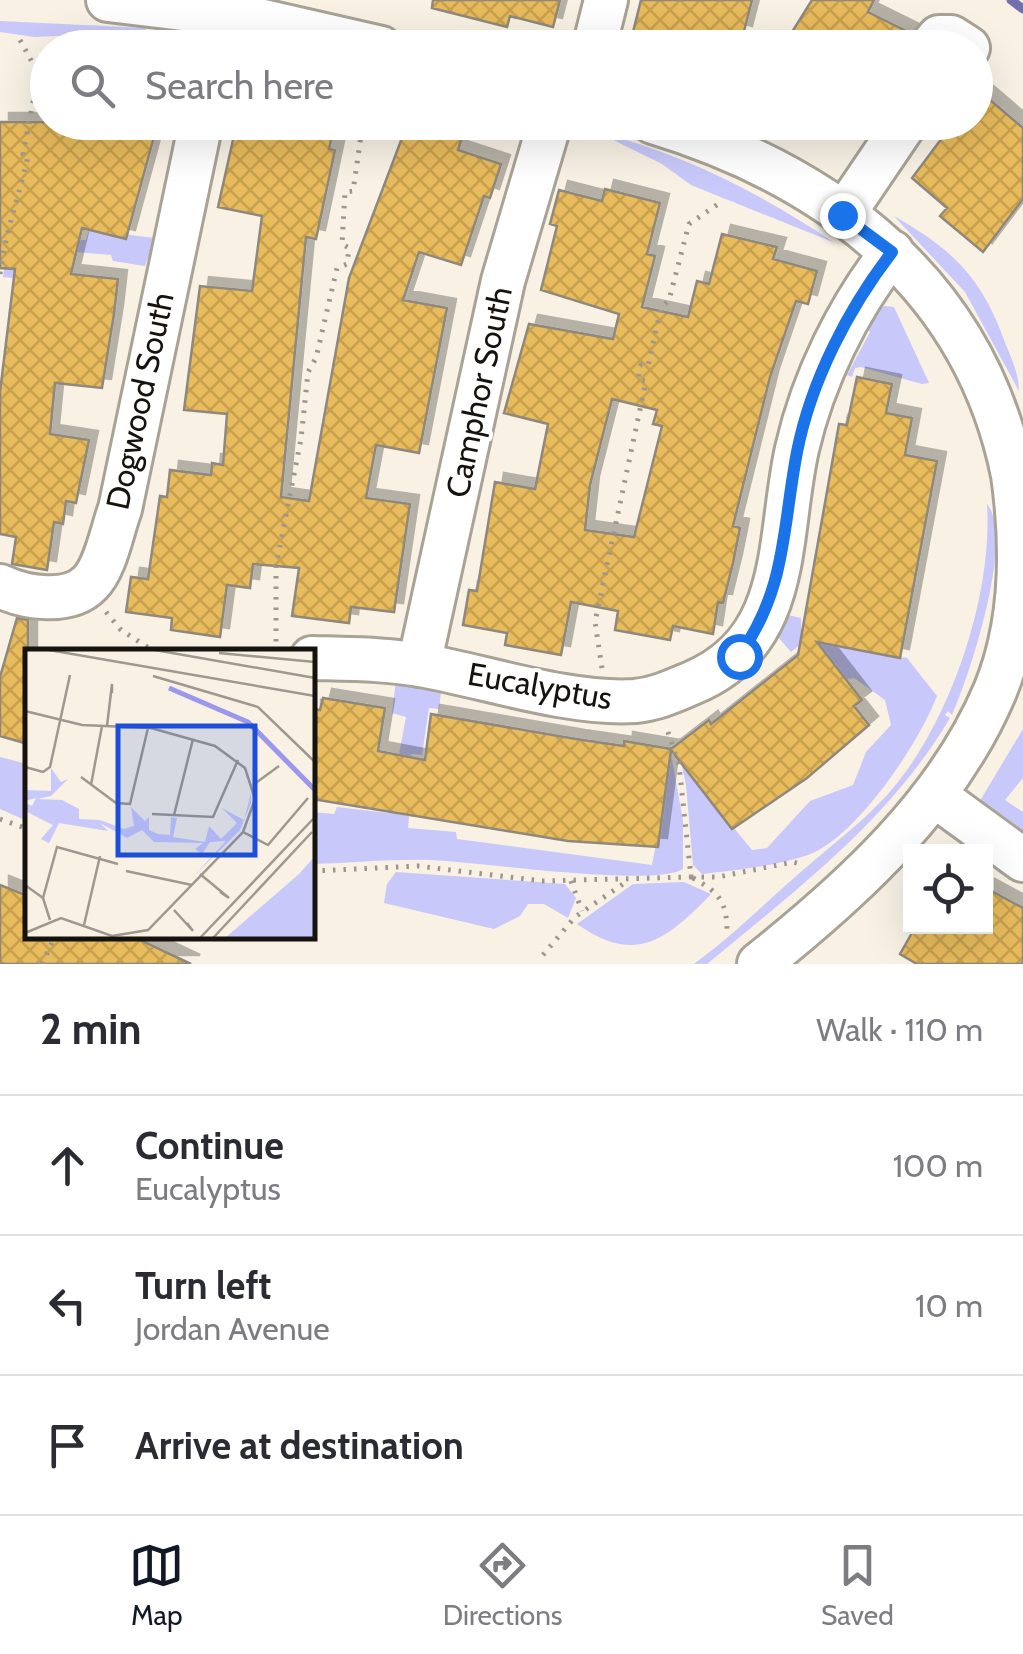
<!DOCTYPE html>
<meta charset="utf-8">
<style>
body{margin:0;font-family:Cabin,sans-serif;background:#f7f7f7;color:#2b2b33}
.controls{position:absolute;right:30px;bottom:30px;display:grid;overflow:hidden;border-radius:0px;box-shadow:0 10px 40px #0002}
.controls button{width:90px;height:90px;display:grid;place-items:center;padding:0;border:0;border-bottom:2px solid #e1e1e2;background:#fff;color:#2b2b33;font:50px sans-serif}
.stop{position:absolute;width:30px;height:30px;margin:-22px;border:8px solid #1a73e8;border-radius:50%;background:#fff}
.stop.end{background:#1a73e8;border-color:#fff;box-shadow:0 2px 10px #0008}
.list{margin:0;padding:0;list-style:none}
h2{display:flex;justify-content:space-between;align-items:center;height:130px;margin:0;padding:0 40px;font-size:42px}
h2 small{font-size:32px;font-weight:400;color:#7c7c81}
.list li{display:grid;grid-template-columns:65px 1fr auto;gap:30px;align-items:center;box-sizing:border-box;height:140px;padding:0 40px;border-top:2px solid #e1e1e2}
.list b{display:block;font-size:38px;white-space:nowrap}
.list p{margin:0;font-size:32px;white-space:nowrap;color:#7c7c81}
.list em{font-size:32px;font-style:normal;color:#7c7c81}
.icon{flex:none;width:55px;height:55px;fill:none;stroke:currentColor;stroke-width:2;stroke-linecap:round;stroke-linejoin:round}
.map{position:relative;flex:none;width:1023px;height:964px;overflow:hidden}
.search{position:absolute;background:#fff;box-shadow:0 10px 40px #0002;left:30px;right:30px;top:30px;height:110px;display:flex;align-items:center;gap:25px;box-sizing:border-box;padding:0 35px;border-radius:55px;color:#7c7c81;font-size:38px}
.sheet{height:550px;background:#fff}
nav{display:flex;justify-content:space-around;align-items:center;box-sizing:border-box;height:140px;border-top:2px solid #e1e1e2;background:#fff;font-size:28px;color:#7c7c81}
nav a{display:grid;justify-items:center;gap:5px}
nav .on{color:#111827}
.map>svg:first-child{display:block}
</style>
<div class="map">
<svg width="1023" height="964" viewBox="0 0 1023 964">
<defs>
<pattern id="building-cross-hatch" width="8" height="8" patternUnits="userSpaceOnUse" patternTransform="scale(2.5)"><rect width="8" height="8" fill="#e8bb5c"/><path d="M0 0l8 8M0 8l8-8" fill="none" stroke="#c6a04f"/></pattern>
<filter id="shadow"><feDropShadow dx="9" dy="-9" stdDeviation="0" flood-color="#0004"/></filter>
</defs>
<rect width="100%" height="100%" fill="#f8f1e4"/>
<path fill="#c8c8fa" d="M0,21l146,7 -2,4 -110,5 -34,-5z
M597,132c86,21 164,62 238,111l-144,-58 -29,-21z
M894,216c61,35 88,62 112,129 6,15 13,30 13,46l-54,-99z
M26,227l53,13h7l3,-10 66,8 -10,28 -32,-5 -2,-6 -93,-8 -5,31 -10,-1 5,-38z
M884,306l10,1 35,76 -7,1 -61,-17 -6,1 -3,9 -5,-2 23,-43 -9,-11z
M987,504c28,33 -17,171 -35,211l-4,-4 -3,4 5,3c-61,103 -153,171 -243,246h-13c41,-30 76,-66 115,-99 31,-27 63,-50 89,-83 55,-69 95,-190 89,-278z
M783,614l18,4v11l39,7 -1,10 68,12 30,38c-18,47 -80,141 -129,159 -33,11 -71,15 -106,19l-9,-9 -7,-80 -9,-42 22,30 -3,9 56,68 15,-2 43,-47 43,-16 13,-33 25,-27 -6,-25 -31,-22 -7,1 -36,-43 -20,16 -19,-22z
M396,681l45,11 -2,17 -10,-1 -7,47 -11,-1 -6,62h4l-1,12 48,4 1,7 195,26 14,-73 -8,-1 5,-44 7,1 13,73v48c-31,19 -208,-8 -254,-9 -39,-1 -78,3 -116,4l-1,-52 22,2 3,-7 51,6 18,-96 -14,-4z
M1023,729v49l-18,22 18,12v31l-51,-29z
M0,757l27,7v57l-27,-12z
M396,872l169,12 11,14 -8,20 -24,-14h-16l-8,12 -26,13 -110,-26 3,-19z
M684,882l27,12c-47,49 -77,70 -134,30l56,-40z"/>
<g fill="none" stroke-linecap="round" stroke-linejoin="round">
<path stroke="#736faa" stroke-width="9" d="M1011,0l12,9"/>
</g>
<path fill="url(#building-cross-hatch)" stroke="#8f897d" stroke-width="2.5" fill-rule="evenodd" filter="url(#shadow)" d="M433,0h127l-7,27 -43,-11 -3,11 -75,-19z
M641,0h111l-9,35 -14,-4 -4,17h-96z
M812,0h62l-6,12 42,21 -4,15h-124z
M976,88l47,40v71l-40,53 -43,-36 7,-8 -35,-30 42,-56h22z
M0,122h158l-32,117 -44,-11 -11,46 47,5 -4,35 -12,74 -47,-5 -5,51 39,6 -13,63 -10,-2 -3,23 -9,-2 -7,48 -35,-6 4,-27 -16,-3v-142l15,-123 -15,-1z
M237,122h98l-6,27 6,1 -19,89 -10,-2 -25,260 28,4 40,-223 59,-156 54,16 -4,12 43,14 -11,34 -6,-2 -23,69 -42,-13 -16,48 44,8 -28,145 -43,-8 -10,53 44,6 -16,108 -43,-5 -2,16 -57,-7 7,-48 -46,-4 -3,24 -23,-3 -7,52 -49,-7 1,-12 -46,-6 5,-35 17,2 12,-83 7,1 3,-27 41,5 1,-12 11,2 4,-51 -43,-4 16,-124 52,5 10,-75 -44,-9z
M605,189l55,14 -13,51 8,2 -13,51 46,10 9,-36 12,3 13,-50 55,13 -4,12 44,12 -9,33 -12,-3 -26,76 -37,149 7,2 -7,35 -10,40 -5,-1 -5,32 -40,-8 -3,14 -55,-10 3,-19 -47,-9 -10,53 -56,-10 2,-12 -44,-8 6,-35 8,1 18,-109 40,7 13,-65 -44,-11 25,-89 84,15 6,-25 -78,-24 16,-64 -7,-2 9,-34 43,11zM612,399l45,11 -4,14 9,2 -28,111 -49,-7 5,-45z
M857,377l35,7 -6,29 26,5 -7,37 32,6 -37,197 -83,-16 45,58 -8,6 15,19 -62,53 -75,51 -61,-79 -13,97 -90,-6 -256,-42v-90l8,1 3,-12 62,10 -7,43 47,9 6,-46 145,25 48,7v-5l47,8 38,-29 2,4 87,-69 41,-231 8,1z
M17,618l11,2v124l-28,-8v-59z
M0,885l28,11v40h104l59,28h-191z
M986,888l37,20v56h-106l-17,-10 16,-28h70z"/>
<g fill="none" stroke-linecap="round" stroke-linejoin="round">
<defs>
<path id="minor" d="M108,0l133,16 140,32
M213,48l6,-36
M594,48l12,-48
M930,48l9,-11h12l17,11
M653,122c178,54 322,164 360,353 10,71 10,148 -18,216 -47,112 -143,199 -236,273
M843,215l63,-93
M0,586c25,12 69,19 90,-3 16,-16 22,-53 30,-74l81,-387
M312,658c38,1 77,1 114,8 63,12 145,39 209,35 21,-2 38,-10 57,-18 101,-42 85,-145 105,-234 16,-70 51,-141 95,-197
M419,665l84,-384 47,-159
M934,795l89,65"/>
</defs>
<use href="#minor" stroke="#a9a396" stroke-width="48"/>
<path stroke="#9c978e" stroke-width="5" stroke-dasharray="2.5 8" stroke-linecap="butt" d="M20,40l18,33
M61,48l5,-7
M0,274c5,-40 19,-78 28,-118l-5,-2 15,-78 10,-13
M106,612l15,18 34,22
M276,652v-86l25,-127 7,-67 8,-14 21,-90 10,-4 2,-16 -7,-4 3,-52 8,-1 10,-69
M602,668l-7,-46 51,-241 -8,-1 3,-15 7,1 13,-58 8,-8 20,-76 32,-22
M0,819l28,10
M312,871l106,-5 124,15 149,-4 -12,-112 -12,-36
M691,877h27l75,-15 11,3
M693,878c27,15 34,24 34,55
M571,881l11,30
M543,955l32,-38 51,-35
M42,964l13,-28"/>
<use href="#minor" stroke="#fff" stroke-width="42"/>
</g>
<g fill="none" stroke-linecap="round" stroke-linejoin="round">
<path stroke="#1a73e8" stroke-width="12" d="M739,656c48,-68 43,-126 58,-204 14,-71 51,-143 95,-200l-50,-37"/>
</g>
<g text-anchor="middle" stroke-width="8" stroke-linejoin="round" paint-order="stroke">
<g font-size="32" fill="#16130f" stroke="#fff">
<text transform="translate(479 392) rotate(-78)" y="11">Camphor South</text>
<text transform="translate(140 401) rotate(-78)" y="11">Dogwood South</text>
<text transform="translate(540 686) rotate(10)" y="11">Eucalyptus</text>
</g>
</g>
<g transform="translate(25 649)">
<rect width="290" height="290" fill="#f8f1e4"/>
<path d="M26,119l10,14 7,-3 -17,17 -14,3 25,1 17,9v10l21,1 24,9 10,-3 -3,-19 14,14 4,-4v13l9,4 12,1 1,-18 6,1 -4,19 32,5 4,-16 12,13 16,-16 -15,-15 22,12 7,-27v10l-11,27 -48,48 34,-37 -16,1 -8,12 -7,-5 8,-6 -49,-1 -12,-12 -15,8 -27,-15 8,8 -49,-8 -10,20 -8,-4 12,-14 -28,-14v-8l7,3 4,-8 -11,3v-11l26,1z" fill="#c8c8fa"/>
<path d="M290,207v82h-90l74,-64z" fill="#c8c8fa"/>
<path fill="none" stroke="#9b97ed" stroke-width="5" d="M144,39l79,34 67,68"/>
<path fill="none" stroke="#9e988f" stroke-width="2.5" d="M24,1l266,46M130,1l160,28M194,4l96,9M128,27l105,31 57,55M0,62l57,14 69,3 64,18 30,22 10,31 -12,33 -95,98 -36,6 -51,-18 -36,15M82,77l5,-42v9M0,118l18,5 7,-5 20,-92 -2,9M56,128l35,26 14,1 18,-76M66,136l11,-59M228,136l26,-19M127,165l61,3 25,-57M149,166l19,-76M218,183l25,13 40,-47M101,222l66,14M175,225l29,24 -9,-6M0,236l18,13 7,22M18,249l14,-51 61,17M149,261l19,21 -6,-8M59,276l16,-69M175,289l115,-121M188,289l99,-106"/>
<path fill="#1d4ed8" fill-opacity="0.15" stroke="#1d4ed8" stroke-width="5" d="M93,77h137v129h-137z"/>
<rect width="290" height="290" fill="none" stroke="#16130f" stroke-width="5"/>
</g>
</svg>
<div class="controls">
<button><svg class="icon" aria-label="locate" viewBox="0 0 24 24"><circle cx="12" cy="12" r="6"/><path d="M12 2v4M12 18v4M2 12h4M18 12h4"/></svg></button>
</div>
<div class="stop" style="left:739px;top:656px"></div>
<div class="stop end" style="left:842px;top:215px"></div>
<div class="search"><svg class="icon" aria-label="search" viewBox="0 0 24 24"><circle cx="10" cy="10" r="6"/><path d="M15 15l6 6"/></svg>Search here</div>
</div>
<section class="sheet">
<h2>2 min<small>Walk · 110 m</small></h2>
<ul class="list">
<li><svg class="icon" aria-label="ahead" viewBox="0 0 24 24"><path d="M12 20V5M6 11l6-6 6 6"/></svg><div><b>Continue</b><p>Eucalyptus</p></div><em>100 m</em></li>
<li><svg class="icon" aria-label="left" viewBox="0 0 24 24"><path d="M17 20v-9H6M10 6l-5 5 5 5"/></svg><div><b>Turn left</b><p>Jordan Avenue</p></div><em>10 m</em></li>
<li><svg class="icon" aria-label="arrive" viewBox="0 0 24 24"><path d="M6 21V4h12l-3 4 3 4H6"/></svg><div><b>Arrive at destination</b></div></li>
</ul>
</section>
<nav>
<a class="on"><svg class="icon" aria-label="map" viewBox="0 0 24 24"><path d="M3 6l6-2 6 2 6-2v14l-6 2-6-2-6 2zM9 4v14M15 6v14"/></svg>Map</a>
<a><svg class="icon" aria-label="directions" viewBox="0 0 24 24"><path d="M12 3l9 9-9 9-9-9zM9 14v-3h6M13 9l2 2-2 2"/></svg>Directions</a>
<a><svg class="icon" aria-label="saved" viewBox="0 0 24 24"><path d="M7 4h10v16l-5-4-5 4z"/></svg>Saved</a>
</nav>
